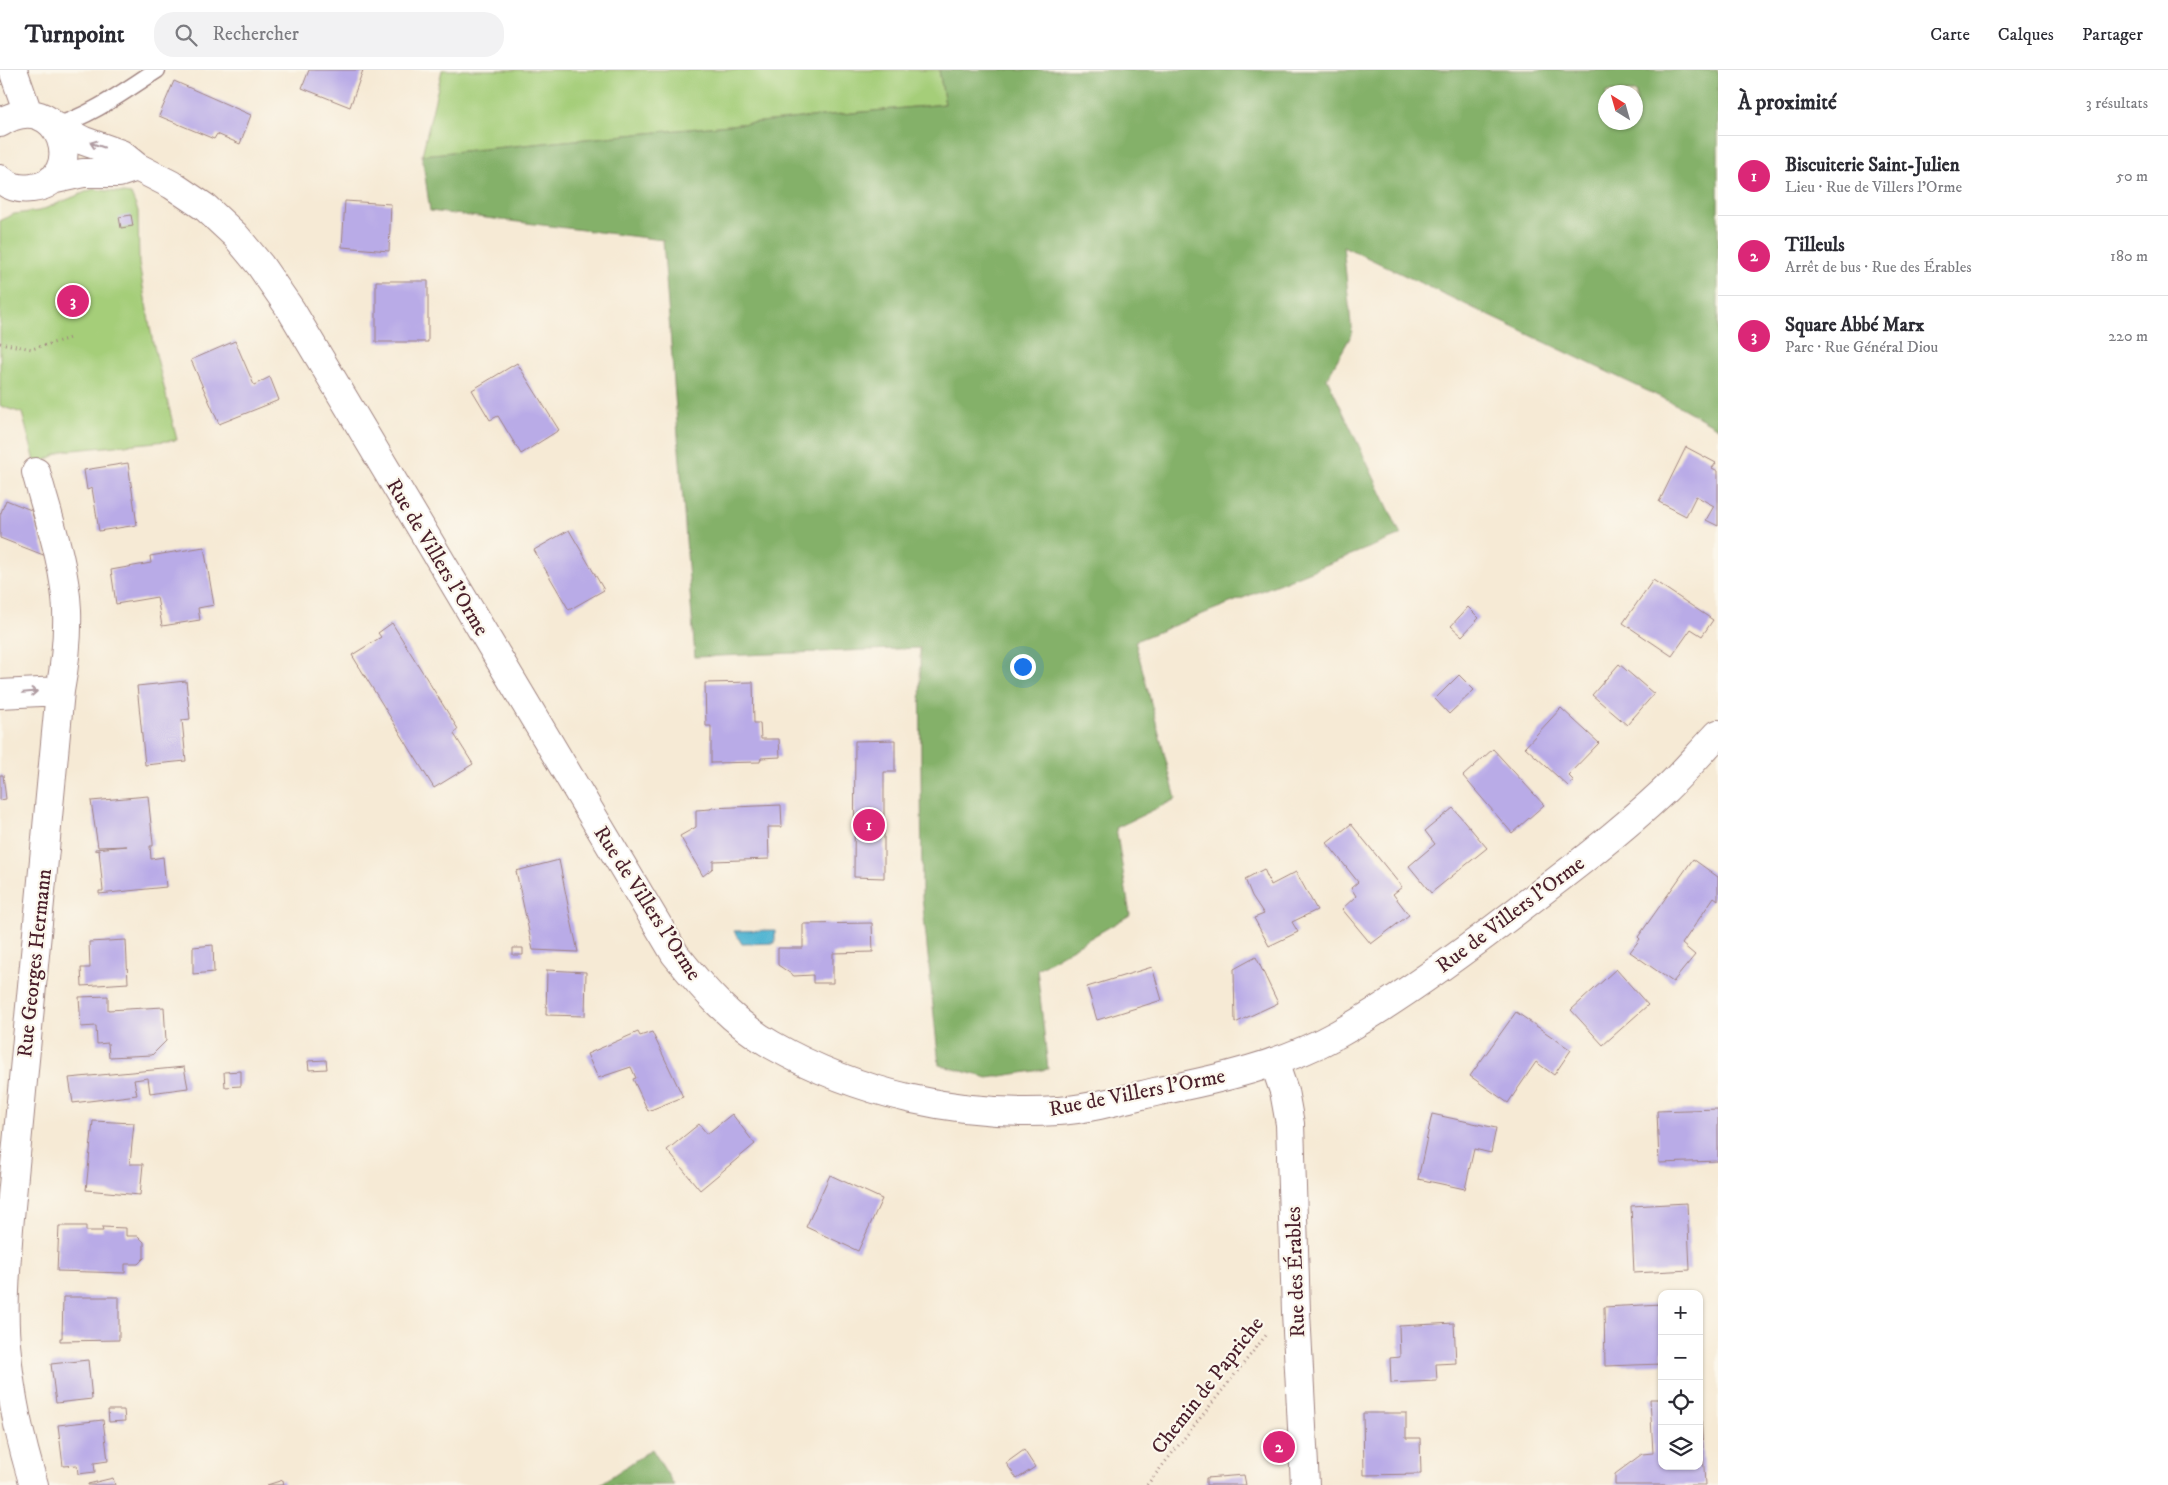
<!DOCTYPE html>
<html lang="fr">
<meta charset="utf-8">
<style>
body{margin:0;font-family:"IM FELL DW Pica",serif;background:#f2f2f3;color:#2b2b33}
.controls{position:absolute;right:15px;bottom:15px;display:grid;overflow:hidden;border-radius:10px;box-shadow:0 1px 4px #0004}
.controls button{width:45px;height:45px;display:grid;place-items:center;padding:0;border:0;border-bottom:1px solid #e1e1e2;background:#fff;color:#2b2b33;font:25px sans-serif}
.compass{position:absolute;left:1598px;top:15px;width:45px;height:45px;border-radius:50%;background:#fff;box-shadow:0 1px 4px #0004;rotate:323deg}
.you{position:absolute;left:1022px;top:596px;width:18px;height:18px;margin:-12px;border:4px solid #fff;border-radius:50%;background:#1a73e8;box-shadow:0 0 0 8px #1a73e833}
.badge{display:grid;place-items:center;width:32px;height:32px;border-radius:50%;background:#db2777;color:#fff;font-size:16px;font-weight:700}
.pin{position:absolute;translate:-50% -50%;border:2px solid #fff;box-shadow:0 1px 5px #0006}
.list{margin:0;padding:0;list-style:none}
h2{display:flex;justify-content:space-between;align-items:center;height:65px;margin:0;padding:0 20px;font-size:21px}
h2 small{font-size:16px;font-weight:400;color:#7c7c81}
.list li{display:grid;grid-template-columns:32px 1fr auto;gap:15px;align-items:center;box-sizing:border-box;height:80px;padding:0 20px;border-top:1px solid #e1e1e2}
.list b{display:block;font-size:19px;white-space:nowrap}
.list p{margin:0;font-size:16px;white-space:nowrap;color:#7c7c81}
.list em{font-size:16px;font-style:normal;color:#7c7c81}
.icon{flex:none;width:28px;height:28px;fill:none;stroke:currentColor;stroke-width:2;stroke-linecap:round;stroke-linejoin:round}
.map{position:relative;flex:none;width:1718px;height:1415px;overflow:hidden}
header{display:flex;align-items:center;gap:30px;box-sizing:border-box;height:70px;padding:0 25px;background:#fff;border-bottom:1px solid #e1e1e2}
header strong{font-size:24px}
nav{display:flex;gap:28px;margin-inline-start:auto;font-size:18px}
.search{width:350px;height:45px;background:#f2f2f3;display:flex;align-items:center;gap:12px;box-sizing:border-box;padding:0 18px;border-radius:20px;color:#7c7c81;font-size:19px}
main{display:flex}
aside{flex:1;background:#fff}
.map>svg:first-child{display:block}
</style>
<header>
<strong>Turnpoint</strong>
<div class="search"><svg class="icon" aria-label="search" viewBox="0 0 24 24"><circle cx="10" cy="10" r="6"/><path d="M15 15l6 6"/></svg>Rechercher</div>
<nav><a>Carte</a><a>Calques</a><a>Partager</a></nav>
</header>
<main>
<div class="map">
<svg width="1718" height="1415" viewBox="0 0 1718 1415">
<rect width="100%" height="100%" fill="#fbf7ec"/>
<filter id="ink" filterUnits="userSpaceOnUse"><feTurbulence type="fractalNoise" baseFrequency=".02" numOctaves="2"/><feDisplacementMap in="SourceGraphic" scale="10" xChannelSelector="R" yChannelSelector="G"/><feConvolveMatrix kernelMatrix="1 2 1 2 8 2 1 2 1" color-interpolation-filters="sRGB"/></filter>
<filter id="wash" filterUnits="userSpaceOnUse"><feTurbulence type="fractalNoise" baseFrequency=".0096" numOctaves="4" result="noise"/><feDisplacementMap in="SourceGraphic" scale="20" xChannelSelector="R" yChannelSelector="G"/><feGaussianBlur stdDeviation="1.12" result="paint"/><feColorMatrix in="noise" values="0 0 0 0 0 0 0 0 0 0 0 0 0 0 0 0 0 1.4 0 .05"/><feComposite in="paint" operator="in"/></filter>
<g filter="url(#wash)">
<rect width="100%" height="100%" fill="#f6ead5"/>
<path fill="#a5ce79" stroke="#787652" d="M442,0h497l6,34 -523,51z
M93,119l38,5 7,17 1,53 13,74 25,102 -114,11 -27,14 -14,-52 -22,-7v-185l14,-7 25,-3z"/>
<path fill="#84b169" stroke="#67684a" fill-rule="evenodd" d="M939,0h779v358l-39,-22 -336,-160 9,88 -25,44 74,157 -266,106 41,158 -60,29 14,87 -93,54 11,100 -60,9 -49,-13 -17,-168 -2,-249 -225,9 -32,-417 -233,-29 -8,-56 523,-51zM1606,22h30v30h-30z
M652,1379l22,36h-75z"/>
<path fill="#53b5d2" stroke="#4e6a7e" d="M775,860v13l-33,1 -8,-13z"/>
<g id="blocks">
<path fill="#b9abe7" d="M309,0h54l-13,37 -48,-19z
M174,11l77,34 -11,29 -23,-10 -3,5 -55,-23z
M345,131l46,3 -2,47 -47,-4z
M131,145l2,11 -12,2 -2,-11z
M376,211h52v61h-52z
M235,271l19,44 16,-8 9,23 -60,24 -28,-64z
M517,293l42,67 -38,24 -23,-38 -8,4 -18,-30z
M1686,377l30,16 -4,5 6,3v55l-12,-6 8,-14 -18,-10 -10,20 -27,-14z
M128,393l9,62 -38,6 -7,-43 -5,2 -3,-20z
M6,430l25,10 15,46 -46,-18v-23z
M569,460l35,60 -35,20 -35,-60z
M204,477l10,58 -16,3 2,12 -38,6 -5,-29 -41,7 -5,-34 40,-7 -1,-7z
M1653,510l60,40 -11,16 -11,-7 -19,27 -49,-33z
M1468,537l11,11 -17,18 -11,-10z
M392,553l66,106 -4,5 19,30 -39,24 -82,-133 29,-18 -3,-4z
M1619,594l35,30 -27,31 -35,-30z
M1459,605l15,15 -25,24 -14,-15z
M186,611l4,38 -8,1 4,41 -41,4 -8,-79z
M753,612l1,41h6l1,16h18l1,18 -19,1 -1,4 -49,1v-37h-5l-1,-43z
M1561,638l38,35 -31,32 6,6 -6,5 -43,-39z
M895,670v32h-11v106l-30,-1 1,-136z
M1493,679l51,56 -32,28 -49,-57z
M0,705h3l3,24 -6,1z
M148,726l5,47v3h-3l1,13 12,-2 3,30 -67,7v-3h4l-4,-41 -4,1v-2l32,-3 -29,1 -7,-46z
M781,735l1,22h-14l1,32 -56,2v7l-10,8 -23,-40 16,-9v-17l15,-1v-1z
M1453,738l34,40 -56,45 -22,-27 26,-22 -10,-13z
M1351,754l51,63 -9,7 16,21 -38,29 -29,-35 14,-13 -5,-8 7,-6 -31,-39z
M1693,789l25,18v23l-4,-3 -32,47 13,11 -22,27 -43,-30 10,-13 -2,-2z
M559,790l11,55 8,37 -45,-2 -17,-79z
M1264,799l7,16 25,-13 21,38 -25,12 6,10 -29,14 -15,-28 10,-4 -12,-18 -7,-17z
M872,853l1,29 -40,1v30h-20v-8l-19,1 -16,-11v-17h25v-24z
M126,870l2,43 -46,3 -1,-18h9l-1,-26z
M213,875l1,27 -21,2v-27z
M513,878h10v7h-10z
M1256,887l22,46 -43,20 -1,-54z
M1152,897l10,33 -65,20 -10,-33z
M1616,899l32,36 -45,40 -32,-35z
M547,900l39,2 -1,44 -39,-1z
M108,926v14l56,-3 2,34 -14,14 -43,2 -1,-14 -11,1 -1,-18 -15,1 -2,-30z
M1516,942l55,38 -17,25 -18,-13 -28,41 -38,-27z
M638,962l2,4 12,-4 31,65 -35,14 -15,-32 3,-1 -5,-11 -33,11 -11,-24z
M326,990l1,9 -18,1 -1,-9z
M184,997l4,21 -38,5 -2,-15 -14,2 3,15 -64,8 -4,-25z
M241,1001v15l-16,1 -1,-15z
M1718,1039v52l-59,2 -2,-52z
M732,1044l23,30 -55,46 -33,-40 32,-26 8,10z
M1432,1044l64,14 -5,25 -17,-4 -9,40 -47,-10z
M93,1051l41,2 -4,41h13l-3,31 -54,-5z
M830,1105l52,24 -24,52 -52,-24z
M1687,1133l3,67 -56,3 -3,-67z
M59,1156h27v5h17l-1,-4 24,1v8h12l6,6v16l-6,6h-13v9l-68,-2z
M63,1227h56v43l-59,1v-3h2z
M1662,1234v60l-57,2 -1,-59z
M1454,1253l2,40 -20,1 1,17 -46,2 -1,-25 10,-1 -1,-31z
M88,1290l4,39 -36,4 -5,-39z
M1650,1329h12v67h37l2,-49 4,68h-90v-11l27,-20 11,-1z
M108,1340h16l1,11 -16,1z
M1363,1343h43v25h14l1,36 -57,1z
M103,1350l5,41 -14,2 1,9 -17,2 -1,-9 -14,1 -5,-41z
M1024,1380l11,17 -18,12 -11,-16z
M1244,1405l2,10h-40v-7z
M113,1408l2,7h-27v-1z
M283,1410l1,5h-17z"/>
</g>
</g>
<g filter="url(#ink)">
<use href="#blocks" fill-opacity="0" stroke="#a08480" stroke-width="1"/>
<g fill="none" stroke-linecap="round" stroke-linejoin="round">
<defs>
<path id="lane" d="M55,56c38,-11 69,-35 102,-56"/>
<path id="street" d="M0,624l60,-3
M1274,992l10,29 6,33 6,188 9,173
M34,1415c-13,-42 -23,-87 -27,-131 -5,-42 -1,-85 2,-126l51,-537c5,-27 8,-53 7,-81 -2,-46 -19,-93 -31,-138"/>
<path id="secondary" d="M13,0l15,43
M0,53c62,-39 89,59 32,65 -13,2 -22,-1 -32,-9
M55,56l29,15 37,13 16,13 35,18 34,23 29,27 25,30 31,45 384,644c28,35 58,69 97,91 86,49 188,72 286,66 31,-2 71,-13 101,-20 61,-12 125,-27 179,-57 62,-35 123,-80 180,-124 50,-38 100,-76 146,-119 19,-18 36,-38 54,-57
M51,110l32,-7h36l18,-6"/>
</defs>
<use href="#lane" stroke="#a08480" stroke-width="19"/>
<use href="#street" stroke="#a08480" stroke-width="30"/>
<use href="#secondary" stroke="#a08480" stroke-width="30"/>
<path stroke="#a08480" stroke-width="3" stroke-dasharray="1 4" stroke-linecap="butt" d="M0,273l32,6 38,-11
M1147,1415l120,-151"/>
<use href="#lane" stroke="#fff" stroke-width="16"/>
<use href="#street" stroke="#fff" stroke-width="28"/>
<use href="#secondary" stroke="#fff" stroke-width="28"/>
</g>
<defs><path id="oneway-shaft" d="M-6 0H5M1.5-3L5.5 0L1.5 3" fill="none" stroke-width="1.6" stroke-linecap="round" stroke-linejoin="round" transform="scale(1.25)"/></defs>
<g stroke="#ae9aa0">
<use href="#oneway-shaft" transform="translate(97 75) rotate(-161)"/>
<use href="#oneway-shaft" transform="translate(30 622) rotate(-5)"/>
</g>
</g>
<g text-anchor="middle" stroke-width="4.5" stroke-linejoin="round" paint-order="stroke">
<g font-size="21" fill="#4a1f2b" stroke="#fbf7ec">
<text transform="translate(438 487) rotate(59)" y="7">Rue de Villers l'Orme</text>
<text transform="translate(648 833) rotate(57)" y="7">Rue de Villers l'Orme</text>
<text transform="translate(1510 844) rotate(-37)" y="7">Rue de Villers l'Orme</text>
<text transform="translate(34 893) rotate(-84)" y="7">Rue Georges Hermann</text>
<text transform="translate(1137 1022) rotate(-11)" y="7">Rue de Villers l'Orme</text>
<text transform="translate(1295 1202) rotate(-92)" y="7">Rue des Érables</text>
<text transform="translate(1207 1315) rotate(-52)" y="7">Chemin de Papriche</text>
</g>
</g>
</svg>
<div class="controls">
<button>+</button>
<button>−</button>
<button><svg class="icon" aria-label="locate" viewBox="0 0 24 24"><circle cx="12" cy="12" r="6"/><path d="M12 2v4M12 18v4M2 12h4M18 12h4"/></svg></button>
<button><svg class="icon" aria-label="layers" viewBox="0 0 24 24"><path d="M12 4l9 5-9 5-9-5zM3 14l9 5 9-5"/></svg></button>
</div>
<svg class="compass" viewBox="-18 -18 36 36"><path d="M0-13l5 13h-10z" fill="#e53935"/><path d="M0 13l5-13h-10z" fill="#7c7c81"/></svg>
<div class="you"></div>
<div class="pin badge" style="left:869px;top:755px">1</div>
<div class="pin badge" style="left:1279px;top:1377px">2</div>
<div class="pin badge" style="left:73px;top:231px">3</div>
</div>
<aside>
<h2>À proximité<small>3 résultats</small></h2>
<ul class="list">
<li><span class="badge">1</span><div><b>Biscuiterie Saint-Julien</b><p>Lieu · Rue de Villers l'Orme</p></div><em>50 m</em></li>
<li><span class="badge">2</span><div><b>Tilleuls</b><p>Arrêt de bus · Rue des Érables</p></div><em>180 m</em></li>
<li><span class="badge">3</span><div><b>Square Abbé Marx</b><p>Parc · Rue Général Diou</p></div><em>220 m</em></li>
</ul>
</aside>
</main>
